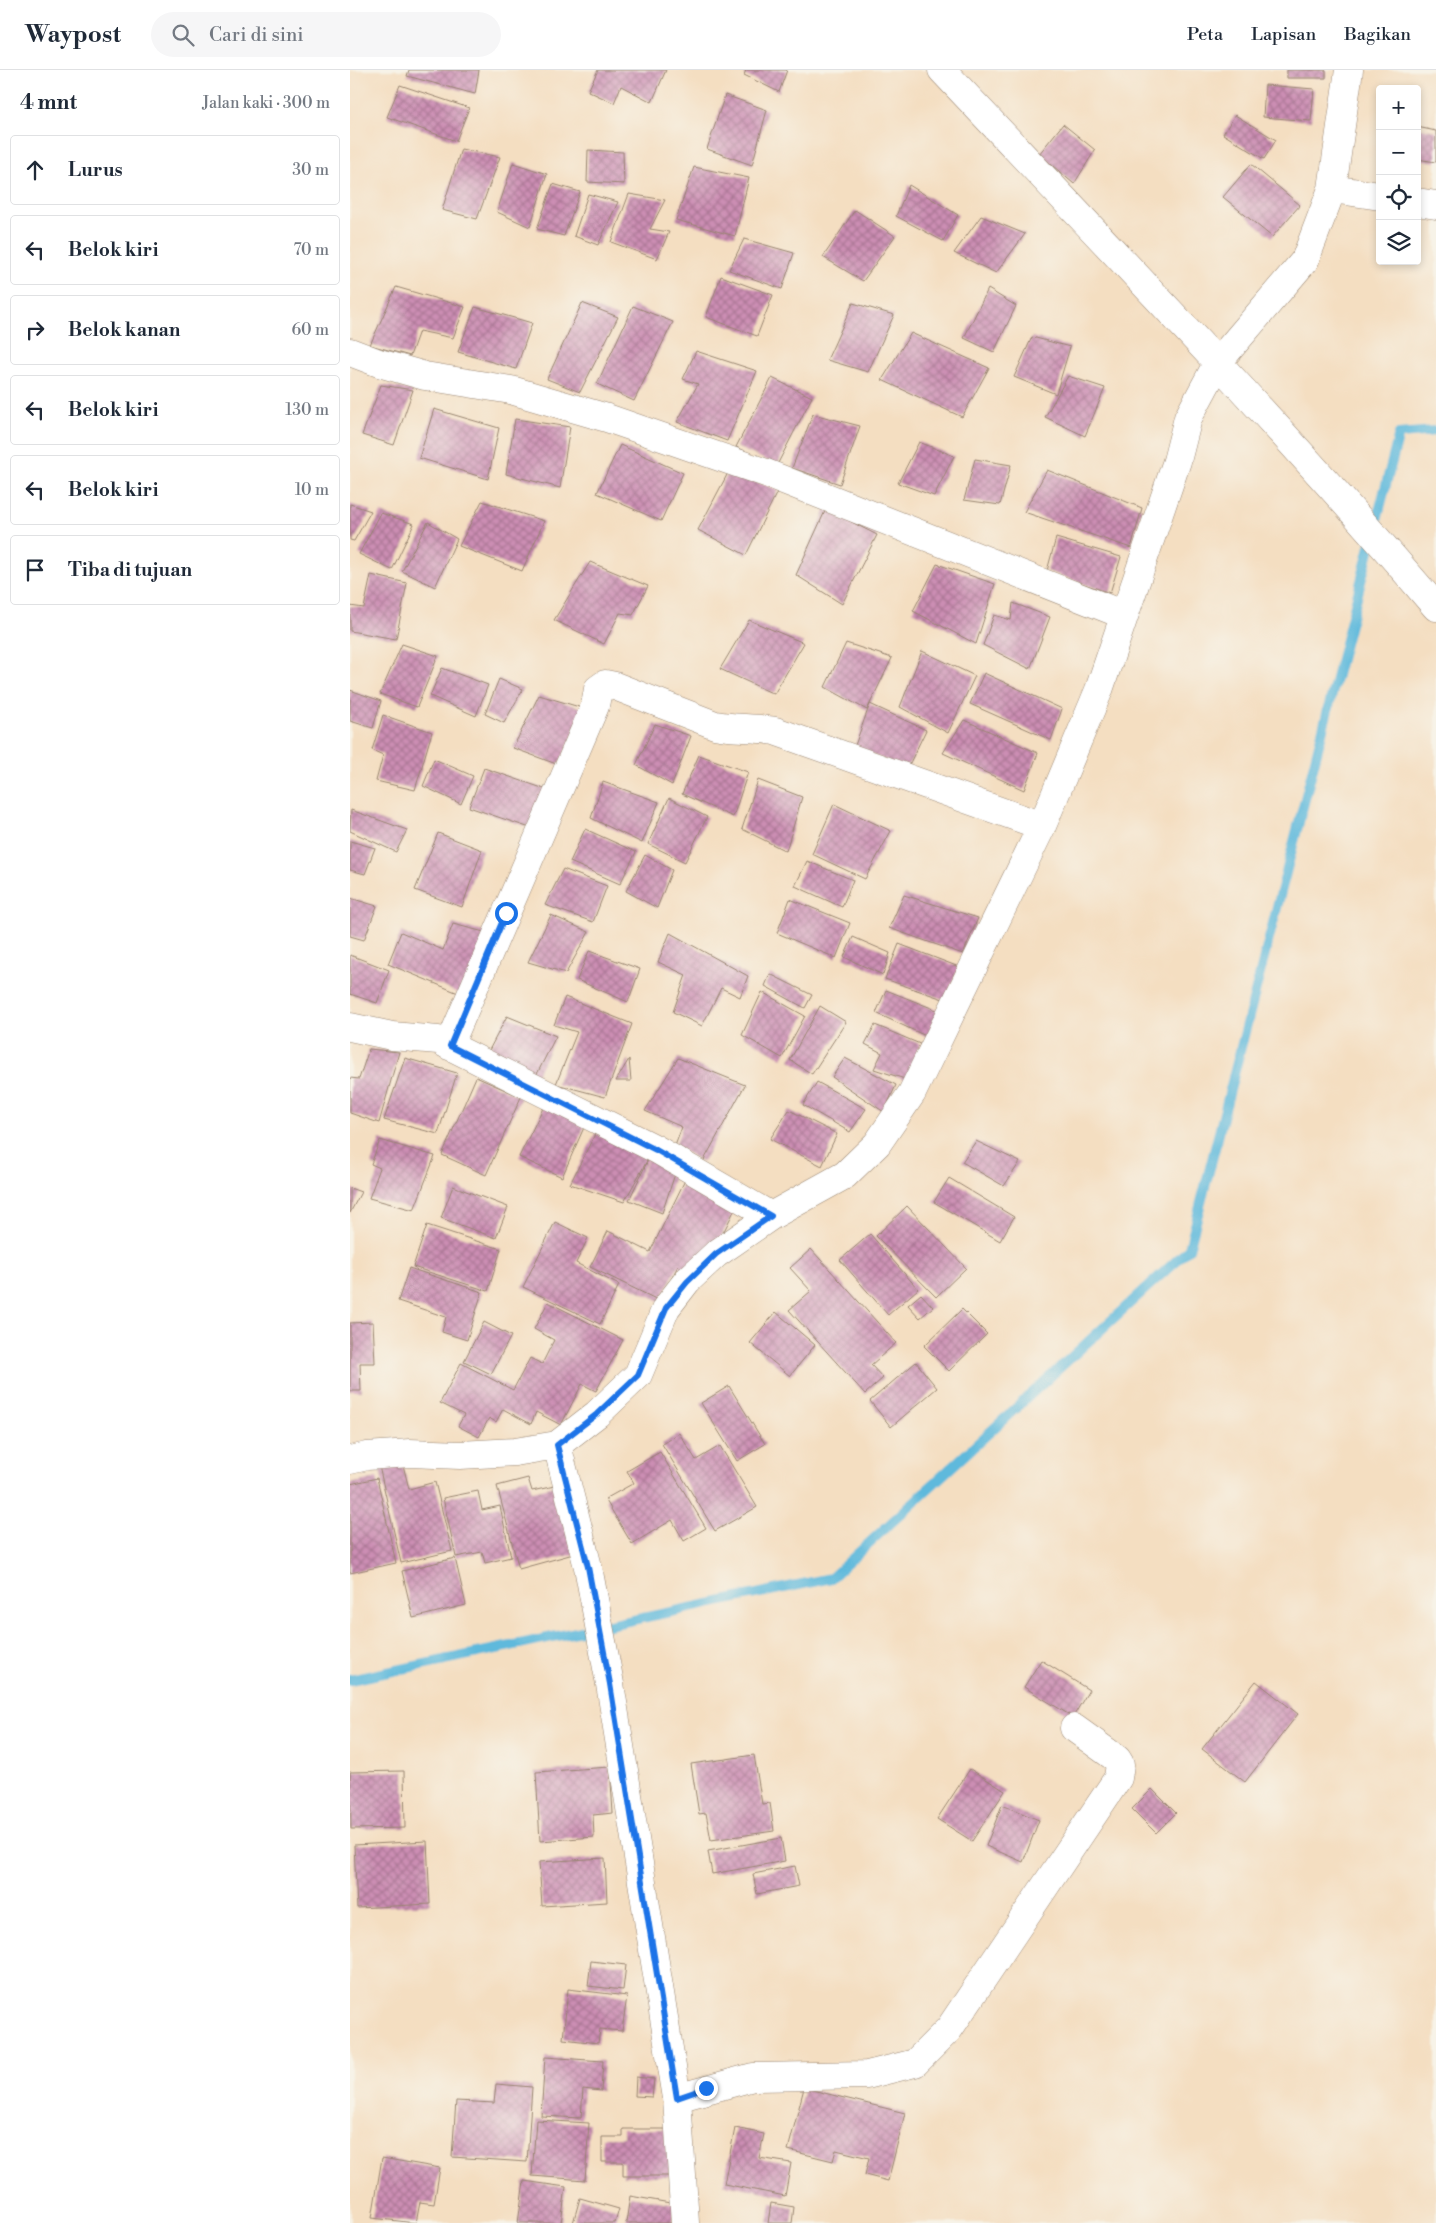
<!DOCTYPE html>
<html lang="id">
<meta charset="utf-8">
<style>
body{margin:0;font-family:"Libre Bodoni",serif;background:#f6f6f7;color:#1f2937}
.controls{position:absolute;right:15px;top:15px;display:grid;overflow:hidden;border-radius:5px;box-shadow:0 2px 8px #0003}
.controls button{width:45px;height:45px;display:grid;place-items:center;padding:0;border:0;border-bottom:1px solid #e0e1e3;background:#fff;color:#1f2937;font:25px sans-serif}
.stop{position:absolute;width:15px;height:15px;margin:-11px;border:4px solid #1a73e8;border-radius:50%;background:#fff}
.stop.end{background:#1a73e8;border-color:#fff;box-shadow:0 1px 5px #0008}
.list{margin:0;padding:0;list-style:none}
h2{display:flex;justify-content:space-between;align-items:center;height:65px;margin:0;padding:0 20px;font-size:21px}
h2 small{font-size:16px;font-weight:400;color:#747a83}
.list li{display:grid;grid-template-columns:32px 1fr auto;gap:15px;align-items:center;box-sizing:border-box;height:70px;margin:0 10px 10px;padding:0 10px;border:1px solid #e0e1e3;border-radius:5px}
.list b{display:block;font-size:19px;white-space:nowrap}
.list em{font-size:16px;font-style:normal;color:#747a83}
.icon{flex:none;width:28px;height:28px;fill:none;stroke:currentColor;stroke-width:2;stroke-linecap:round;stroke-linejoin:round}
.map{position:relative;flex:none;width:1086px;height:2153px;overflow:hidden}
header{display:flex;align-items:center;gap:30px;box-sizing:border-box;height:70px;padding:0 25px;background:#fff;border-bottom:1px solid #e0e1e3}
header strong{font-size:24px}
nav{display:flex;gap:28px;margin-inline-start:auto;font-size:18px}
.search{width:350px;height:45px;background:#f6f6f7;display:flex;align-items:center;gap:12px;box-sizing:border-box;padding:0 18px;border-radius:28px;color:#747a83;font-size:19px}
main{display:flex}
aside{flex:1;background:#fff}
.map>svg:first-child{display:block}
</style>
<header>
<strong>Waypost</strong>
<div class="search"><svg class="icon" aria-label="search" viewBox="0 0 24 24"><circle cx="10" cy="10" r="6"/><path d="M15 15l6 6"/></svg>Cari di sini</div>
<nav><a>Peta</a><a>Lapisan</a><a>Bagikan</a></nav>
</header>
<main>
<aside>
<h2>4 mnt<small>Jalan kaki · 300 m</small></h2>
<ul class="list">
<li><svg class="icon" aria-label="ahead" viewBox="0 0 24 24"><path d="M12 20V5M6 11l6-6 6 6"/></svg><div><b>Lurus</b></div><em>30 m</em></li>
<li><svg class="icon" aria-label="left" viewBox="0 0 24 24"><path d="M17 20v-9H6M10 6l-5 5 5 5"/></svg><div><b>Belok kiri</b></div><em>70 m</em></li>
<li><svg class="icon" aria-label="right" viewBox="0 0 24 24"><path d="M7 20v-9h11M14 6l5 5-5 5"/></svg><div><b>Belok kanan</b></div><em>60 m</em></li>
<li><svg class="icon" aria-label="left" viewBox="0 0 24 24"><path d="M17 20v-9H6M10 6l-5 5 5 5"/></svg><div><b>Belok kiri</b></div><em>130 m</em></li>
<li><svg class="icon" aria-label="left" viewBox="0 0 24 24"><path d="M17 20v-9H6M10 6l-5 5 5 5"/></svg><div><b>Belok kiri</b></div><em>10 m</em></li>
<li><svg class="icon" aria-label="arrive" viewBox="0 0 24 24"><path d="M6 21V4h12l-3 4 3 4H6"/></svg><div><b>Tiba di tujuan</b></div></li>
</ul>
</aside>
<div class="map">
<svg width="1086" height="2153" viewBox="0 0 1086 2153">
<defs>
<pattern id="building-cross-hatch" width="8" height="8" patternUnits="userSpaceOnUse" patternTransform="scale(1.25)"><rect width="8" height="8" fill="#cc8eb4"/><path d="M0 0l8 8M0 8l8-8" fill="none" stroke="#a77492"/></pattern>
</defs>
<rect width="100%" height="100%" fill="#f7f3e8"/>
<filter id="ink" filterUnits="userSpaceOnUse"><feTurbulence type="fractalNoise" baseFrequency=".02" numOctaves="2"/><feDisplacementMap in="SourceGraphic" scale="10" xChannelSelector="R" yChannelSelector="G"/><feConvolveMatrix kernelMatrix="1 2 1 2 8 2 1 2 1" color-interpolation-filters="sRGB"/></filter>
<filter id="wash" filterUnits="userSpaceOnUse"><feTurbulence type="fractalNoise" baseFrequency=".0096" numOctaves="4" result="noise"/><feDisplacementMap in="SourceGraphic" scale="20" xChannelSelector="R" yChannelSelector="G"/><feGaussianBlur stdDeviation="1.12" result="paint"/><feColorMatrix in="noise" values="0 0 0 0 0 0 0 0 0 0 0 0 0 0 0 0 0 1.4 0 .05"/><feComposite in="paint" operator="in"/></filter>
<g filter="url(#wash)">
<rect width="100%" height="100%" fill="#f4dec1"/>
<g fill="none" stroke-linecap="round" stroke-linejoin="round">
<path stroke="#5eb9dc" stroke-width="10" d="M0,1610l481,-102 358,-329 210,-815 37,-3"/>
</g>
<g id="blocks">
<path fill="url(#building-cross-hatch)" d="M59,0h70l-4,24 -68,-18z
M248,0h68l-14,32 -31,-16 -7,17 -26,-12z
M396,0h41l-8,22 -35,-17z
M937,0h39v8h-39z
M50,15l69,23 -13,33 -69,-24z
M915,15l49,4 -3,32 -48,-4z
M375,25l42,15 -15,55 -45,-16z
M885,45l41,25 -12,19 -41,-25z
M713,54l32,26 -21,34 -35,-30z
M1067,57l19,4v31l-19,-3z
M111,79l39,8 -23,62 -35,-9z
M238,80l35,2 1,32 -37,-2z
M163,93l34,11 -17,53 -33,-15z
M901,94l49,41 -28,32 -49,-40z
M344,97l55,11 -14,58 -59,-16z
M203,114l27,8 -16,44 -27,-7z
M559,115l49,30 -15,26 -47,-25z
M238,124l30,8 -20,43 -24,-9z
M279,124l36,6 -15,29 19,3 -12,27 -46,-17z
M505,140l40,26 -32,45 -40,-24z
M631,146l44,18 -29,39 -42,-20z
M394,169l50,14 -12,36 -53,-19z
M371,206l52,19 -16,41 -51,-19z
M46,217l69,20 -12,31 -34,-7 -9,25 -40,-11z
M638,219l28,17 -22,46 -30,-14z
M232,233l36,14 -38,75 -33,-13z
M503,233l41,12 -26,57 -41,-12z
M283,236l40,16 -39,79 -37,-17z
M125,237l57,16 -16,46 -58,-17z
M561,263l78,35 -27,49 -80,-37z
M682,267l38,10 -14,47 -42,-17z
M346,281l61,20 -30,70 -50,-19 21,-38 -15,-5z
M718,306l37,12 -20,48 -40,-19z
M422,308l40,19 -35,68 -41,-18z
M31,315l32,5 -19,55 -32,-10z
M84,339l65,19 -11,51 -69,-21z
M463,344l47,12 -20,58 -48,-16z
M165,349l55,8 -10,61 -54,-14z
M569,372l35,14 -20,40 -36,-13z
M270,375l63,28 -22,48 -64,-28z
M625,389l36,6 -11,40 -36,-5z
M697,400l95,38 -11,40 -107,-36z
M379,401l49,19 -32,65 -48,-25z
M132,431l62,20 -22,50 -63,-25z
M0,434l21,7 -17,30 -4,-1z
M476,439l51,26 -35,69 -46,-29z
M31,443l33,11 -22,46 -33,-16z
M78,452l29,17 -22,48 -33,-16z
M706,468l65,19 -11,36 -63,-22z
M240,492l58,24 -15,29 -13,-2 -16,31 -50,-24z
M587,494l58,20 -19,60 -63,-33z
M21,505l36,8 -11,56 -46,-8v-25l14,2z
M663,533l37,14 -20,52 -47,-24 11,-30 17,5z
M399,550l55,23 -30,51 -54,-25z
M496,573l46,15 -25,52 -42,-23z
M52,574l36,12 -21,51 -37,-13z
M572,581l53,25 -27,57 -48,-26z
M92,598l46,17 -12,31 -46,-20z
M634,603l78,36 -11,31 -81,-36z
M149,609l24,10 -19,34 -19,-9z
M0,620l31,11 -8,27 -23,-7z
M189,625l47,14 -27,56 -46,-17z
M520,634l56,26 -19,39 -53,-21z
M33,645l49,17 -17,58 -39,-9 7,-26 -11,-5z
M614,650l74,33 -14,37 -81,-37z
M305,654l36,12 -19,49 -36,-20z
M349,685l49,17 -15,45 -51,-23z
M84,689l39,17 -12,28 -38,-18z
M134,698l64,22 -15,39 -64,-22z
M408,710l44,17 -16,54 -44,-22z
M253,712l56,20 -17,41 -51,-25z
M319,728l38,19 -22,45 -37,-18z
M484,734l57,27 -26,48 -53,-25z
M1,740l56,20 -11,22 -46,-21z
M235,759l51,23 -16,32 -50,-22z
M88,763l44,17 -20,57 -47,-17z
M0,771l25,7 -10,26 -15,-4z
M295,785l27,15 -15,38 -31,-17z
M457,791l46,19 -11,27 -47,-21z
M213,799l44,17 -14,36 -48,-17z
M554,825l74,23 -15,36 -74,-26z
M0,828l27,8 -13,34 -14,-4z
M440,829l60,24 -14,35 -59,-25z
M201,845l38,17 -23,41 -38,-11z
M103,854l35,9 -25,62 -75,-31 13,-32 42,18z
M320,863l78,43 -8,21 -19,-9 -19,38 -29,-14 13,-37 -28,-13z
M503,867l37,16 -7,22 -39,-18z
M549,874l60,23 -13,33 -61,-21z
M239,881l51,18 -12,33 -51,-22z
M0,885l39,15 -12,33 -27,-9z
M420,904l42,21 -7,13 -40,-22z
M536,920l53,21 -11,26 -52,-24z
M412,922l43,24 -23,42 -40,-23z
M215,927l67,27 -27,73 -49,-13 21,-52 -23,-7z
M470,936l26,16 -34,52 -22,-14z
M157,946l49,20 -21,42 -48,-24z
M525,955l45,19 -12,36 -34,-11 8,-16 -17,-9z
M19,979l30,3 -20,71 -29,-10v-35l9,1z
M55,988l52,15 -19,61 -54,-14z
M328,988l67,27 -42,77 -28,-16 7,-19 -37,-16z
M495,988l51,27 -12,27 -52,-35z
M279,989l2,22h-15z
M126,1007l45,20 -35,78 -44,-20z
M467,1012l49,27 -16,23 -47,-27z
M194,1036l42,17 -24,54 -43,-20z
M439,1040l48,24 -15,32 -52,-27z
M246,1062l52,27 -24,43 -54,-18z
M30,1070l55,16 -21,54 -45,-12 11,-30 -9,-4z
M626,1071l44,21 -16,24 -42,-24z
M300,1086l27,12 -15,45 -33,-13z
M338,1104l52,25 -24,48 -21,27 -17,-8 -18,35 -70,-34 18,-36 42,21z
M599,1108l65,39 -14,24 -66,-39z
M103,1116l55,21 -12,31 -55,-20z
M0,1118l11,4 -11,21z
M557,1136l59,62 -30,29 -60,-61z
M205,1152l33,16 -12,25 43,22 -19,39 -77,-37z
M77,1155l74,24 -13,42 -75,-24z
M520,1164l48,55 -30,26 -48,-55z
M461,1179l85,94 -25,22 12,13 -18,16 -76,-84 22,-19 -21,-23z
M59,1198l73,24 -15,48 -25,-8 4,-15 -48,-16z
M571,1224l12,13 -13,11 -12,-13z
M198,1232l75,38 -27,51 -14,-7 -21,41 -25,-13 -5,12 -28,-15 -7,13 -7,-4 -10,19 -21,-11 6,-11 -24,-12 21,-40 52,27 17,-32 12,6 12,-24 -20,-11z
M612,1239l25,25 -38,37 -25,-25z
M426,1242l39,33 -25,31 -40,-33z
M23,1252l2,41h-15l1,28h-11v-68z
M134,1252l27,14 -20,38 -27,-13z
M566,1292l21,26 -46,39 -21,-26z
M379,1316l36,58 -28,17 -36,-58z
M329,1363l17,27 24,-14 37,61 -42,24 -53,-87z
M310,1382l46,76 -22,13 -12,-21 -40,24 -27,-45 29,-16 -7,-12z
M52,1391l7,28 26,-7 17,69 -51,12 -22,-97z
M27,1408l19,85 -46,10v-89z
M178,1408l4,13 27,-6 18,68 -58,16 -22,-83z
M128,1421l4,19 18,-4 11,51 -26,6 -3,-11 -26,5 -13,-59z
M105,1488l11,47 -53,13 -11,-47z
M691,1590l48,30 -16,27 -49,-30z
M906,1611l42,33 -53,68 -43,-33z
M404,1685l8,49 8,-1 4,28 -63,9 -5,-27 -7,1 -8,-50z
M260,1697l3,46 -20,2 1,22 -54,4 -4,-69z
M620,1699l35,22 -33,50 -35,-22z
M54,1701l1,57 -54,1 -1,-57z
M802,1719l24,24 -20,20 -24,-24z
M652,1735l37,15 -16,42 -37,-16z
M431,1768l4,23 -73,13 -4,-23z
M77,1771l3,63 -73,4 -3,-63z
M255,1788l2,44 -65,4 -3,-44z
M445,1796l4,20 -42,8 -4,-20z
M241,1891l35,4 -3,25 -35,-4z
M218,1919l59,7 -5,35 -22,-2 -2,14 -35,-4z
M195,1987l58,4 -2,30 -18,-2 -2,29 -40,-2z
M286,2007l18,2 -2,18 -17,-1z
M146,2014l36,3 -5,75 -75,-5 4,-56 38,2z
M454,2018l101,25 -17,68 -23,-6 4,-17 -33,-8 -3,11 -45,-11z
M186,2050l53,3 -4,57 -53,-4z
M385,2058l29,6 -5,24 32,5 -6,33 -61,-12z
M273,2059h47v47h-47v-14h-21v-25h21z
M32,2088l58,10 -6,36 -14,-2 -4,21 -44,-5z
M174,2111l42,6 -5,36h-43z
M280,2126l46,8 -3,19h-47z
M230,2128l39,11 -4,14h-42z
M421,2133l23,4 -2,16h-24z"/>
</g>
</g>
<g filter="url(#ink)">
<use href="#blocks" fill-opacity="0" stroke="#988470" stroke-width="1"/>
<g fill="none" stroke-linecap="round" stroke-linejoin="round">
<defs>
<path id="minor" d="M592,0c167,177 336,352 494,537
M982,119l48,7
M1067,132l19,3
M0,282l29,11 46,13 86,14 96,28 159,55 358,142
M0,957l42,9 46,4 218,109 115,67
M99,976l146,-340 3,-17 7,-5 10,2 100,39c18,4 40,2 60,6l267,95
M207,1375l31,122 22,117 67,414 8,125
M0,1390l17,-4 43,-3 50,2 55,-3 42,-7 40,-31 41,-39 28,-67 21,-27 29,-27 55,-38 74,-41 32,-31 35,-51 130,-267 57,-136 78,-229 11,-43 30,-56 87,-102 27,-71 17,-119
M327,2028l76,-21 114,-2 48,-12 34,-34 169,-251 2,-14 -3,-5 -43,-31"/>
</defs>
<use href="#minor" stroke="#988470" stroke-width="29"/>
<use href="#minor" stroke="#fff" stroke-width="28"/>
</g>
</g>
<g fill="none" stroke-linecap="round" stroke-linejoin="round" filter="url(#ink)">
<path stroke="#1a73e8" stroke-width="6" d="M156,843l-56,133 206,104 115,66 -55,38 -29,28 -21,26 -28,67 -41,39 -40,31 31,122 22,117 67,414 29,-10"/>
</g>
</svg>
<div class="controls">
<button>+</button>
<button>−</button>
<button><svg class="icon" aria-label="locate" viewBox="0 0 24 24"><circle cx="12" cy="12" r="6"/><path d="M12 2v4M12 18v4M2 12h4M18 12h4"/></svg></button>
<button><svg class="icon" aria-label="layers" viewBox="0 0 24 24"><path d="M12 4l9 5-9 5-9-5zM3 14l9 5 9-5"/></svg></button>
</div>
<div class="stop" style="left:156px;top:843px"></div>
<div class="stop end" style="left:356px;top:2018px"></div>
</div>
</main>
